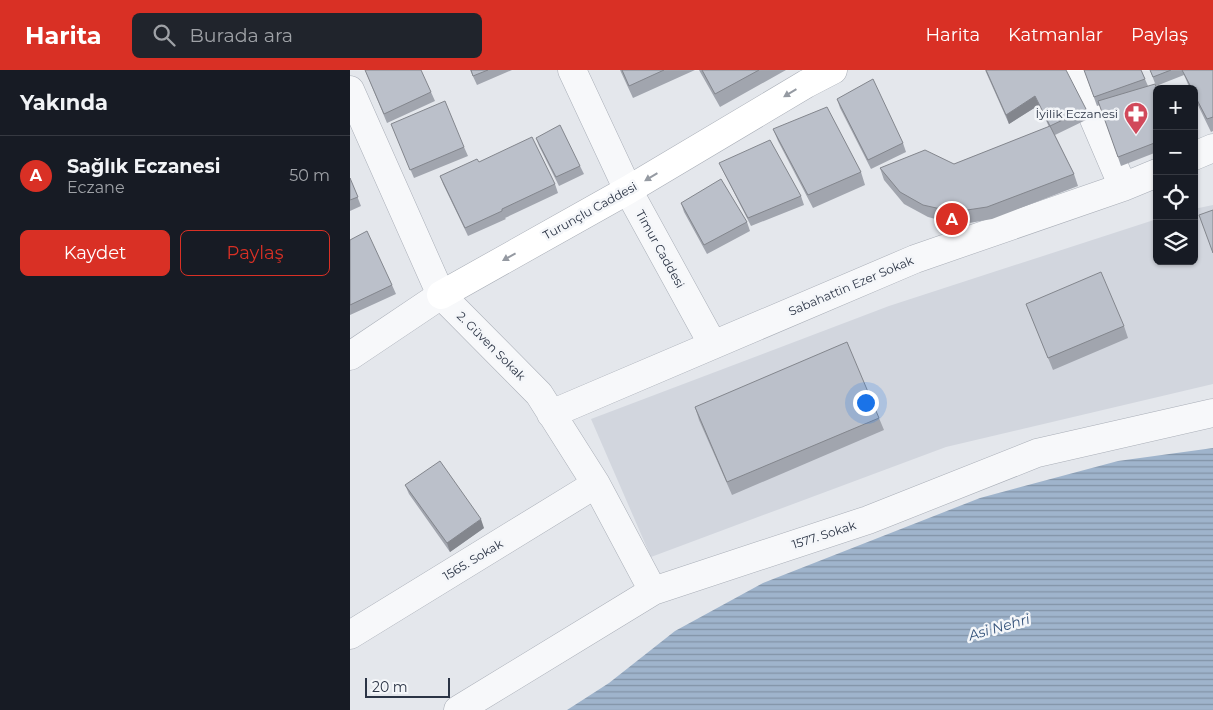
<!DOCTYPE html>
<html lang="tr">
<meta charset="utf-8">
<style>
body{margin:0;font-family:Montserrat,sans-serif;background:#20242c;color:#f1f3f6}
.controls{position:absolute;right:15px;top:15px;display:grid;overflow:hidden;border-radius:8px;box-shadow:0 1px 4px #0004}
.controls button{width:45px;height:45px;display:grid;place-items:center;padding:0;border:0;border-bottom:1px solid #363941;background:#171b24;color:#f1f3f6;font:25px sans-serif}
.scale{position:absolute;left:15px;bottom:12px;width:85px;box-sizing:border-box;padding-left:5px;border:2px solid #2b3445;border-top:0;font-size:14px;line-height:18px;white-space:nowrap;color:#2b3445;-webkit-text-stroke:4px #f4f6f9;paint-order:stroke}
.you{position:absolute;left:515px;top:332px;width:18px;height:18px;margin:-12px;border:4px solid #fff;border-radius:50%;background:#1a73e8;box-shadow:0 0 0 8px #1a73e833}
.badge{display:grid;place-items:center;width:32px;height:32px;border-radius:50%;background:#d93025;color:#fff;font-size:16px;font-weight:700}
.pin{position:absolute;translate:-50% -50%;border:2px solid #fff;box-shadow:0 1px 5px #0006}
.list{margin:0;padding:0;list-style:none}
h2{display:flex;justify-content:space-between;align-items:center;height:65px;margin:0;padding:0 20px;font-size:21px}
h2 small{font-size:16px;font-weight:400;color:#9ea1a6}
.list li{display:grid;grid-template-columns:32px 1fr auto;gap:15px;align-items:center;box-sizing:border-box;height:80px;padding:0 20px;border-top:1px solid #363941}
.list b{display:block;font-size:19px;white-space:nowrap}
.list p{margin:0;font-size:16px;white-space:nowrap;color:#9ea1a6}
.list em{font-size:16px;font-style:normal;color:#9ea1a6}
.actions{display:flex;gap:10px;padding:15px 20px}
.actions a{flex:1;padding:11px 0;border:1px solid #d93025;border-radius:8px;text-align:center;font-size:18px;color:#d93025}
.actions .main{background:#d93025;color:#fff}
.icon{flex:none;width:28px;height:28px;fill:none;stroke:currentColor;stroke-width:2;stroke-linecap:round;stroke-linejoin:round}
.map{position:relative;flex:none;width:863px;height:640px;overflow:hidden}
header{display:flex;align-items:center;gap:30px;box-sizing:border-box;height:70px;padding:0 25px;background:#d93025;color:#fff}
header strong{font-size:24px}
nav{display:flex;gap:28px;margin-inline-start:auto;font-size:18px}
.search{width:350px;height:45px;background:#20242c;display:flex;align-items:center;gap:12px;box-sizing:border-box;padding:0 18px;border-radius:8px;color:#9ea1a6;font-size:19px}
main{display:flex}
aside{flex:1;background:#171b24}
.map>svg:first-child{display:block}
</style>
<header>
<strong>Harita</strong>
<div class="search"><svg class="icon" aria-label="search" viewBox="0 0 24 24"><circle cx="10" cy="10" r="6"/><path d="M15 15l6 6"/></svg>Burada ara</div>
<nav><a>Harita</a><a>Katmanlar</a><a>Paylaş</a></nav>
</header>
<main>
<aside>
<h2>Yakında<small></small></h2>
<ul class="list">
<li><span class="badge">A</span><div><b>Sağlık Eczanesi</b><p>Eczane</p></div><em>50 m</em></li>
</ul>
<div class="actions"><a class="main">Kaydet</a><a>Paylaş</a></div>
</aside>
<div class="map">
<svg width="863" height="640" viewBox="0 0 863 640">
<defs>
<pattern id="water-rules" width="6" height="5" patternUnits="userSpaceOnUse" patternTransform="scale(1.25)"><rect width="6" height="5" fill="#9fb4cc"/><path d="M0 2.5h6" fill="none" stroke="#8293a7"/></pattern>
</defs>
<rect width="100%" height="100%" fill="#e4e7ec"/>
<path fill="#d2d6de" d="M863,135v179l-267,63 -295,110 -60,-138 298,-113 268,-87v42h37v-52z"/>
<path fill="url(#water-rules)" d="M863,378v262h-646l42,-27 66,-52 88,-48 217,-85 138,-37z"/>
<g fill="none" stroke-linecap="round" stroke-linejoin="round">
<defs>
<path id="street" d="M222,0l56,120 85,155
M723,0l50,117
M0,20l91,205 98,99 57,90 57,107
M844,86l19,-8
M0,286l91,-61
M201,344l364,-155 208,-72 34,-14
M0,565l246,-151
M108,640l195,-119 215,-71 169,-67 176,-40"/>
<path id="secondary" d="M91,225l187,-105 178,-106 27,-14"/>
</defs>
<use href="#street" stroke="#a9aeb7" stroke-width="29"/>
<use href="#secondary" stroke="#a9aeb7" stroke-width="29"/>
<use href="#street" stroke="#f7f8fa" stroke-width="28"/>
<use href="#secondary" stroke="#fff" stroke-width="28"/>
</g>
<path fill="#a1a5ae" d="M15,0l66,22 4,9 -48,22z
M120,0h42l-35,15z
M270,0h75l-62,28z
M349,0h87l-66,37z
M635,0l101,39 4,9 -35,17 19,39 4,12 -86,33 -34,6 -30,-8 -24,-13 -20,-24 -4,-12 74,-4 95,-37 -10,-22 -30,19z
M734,0h57l7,16 9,3v63l-36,14 -21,-61 -3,1z
M800,0h63v61l-2,1 -17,-35v-8h-4l-6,-14 -28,11z
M487,29l66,44 3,9 -35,17 -31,-61z
M41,54l73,23 4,9 -54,22z
M423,59l88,43 4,13 -52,23 -35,-67z
M186,68l44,28 4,8 -25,12 -20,-40z
M129,92l76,22 3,9 -53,25 1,1 -38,17 -25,-52 -3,-8z
M369,93l82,33 3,9 -53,21 -28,-55z
M0,108l11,28 -11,5z
M331,133l66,19 3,9 -43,23 -23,-42z
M0,170l42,45 4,9 -46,21z
M676,234l98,22 4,12 -75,32z
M345,337l184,11 5,12 -152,65 -33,-75z
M55,415l79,43 -34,24 -41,-58z"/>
<path fill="#83868d" d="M685,26l4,9 -30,19 -3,-9z
M131,449l3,9 -34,24 -3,-9z"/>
<path fill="#bbc0ca" stroke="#83868d" d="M15,0h56l10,22 -47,22z
M121,0h17l-15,6z
M272,0h42l-35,16z
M352,0h57l-44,24z
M636,0h80l20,39 -36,17 -15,-30 -29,19z
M734,0h57l4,9 -51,18z
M800,0h21l-18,7z
M832,0h31v47l-6,2 -13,-25v-5h-2z
M523,9l30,64 -35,17 -31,-61z
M805,14l2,5v53l-39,15 -20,-56z
M95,31l19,46 -54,23 -19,-46z
M477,37l34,65 -53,23 -35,-66z
M210,55l20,41 -24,11 -20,-39z
M700,56l24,48 -87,33 -33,5 -31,-7 -23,-13 -20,-24 45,-18 29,14z
M182,67l23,47 -53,25v2l-37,17 -25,-52 37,-17 2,3z
M420,70l31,56 -53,22 -29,-55z
M0,108l8,19 -8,3z
M371,109l26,43 -43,23 -23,-42z
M863,140v43l-14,-38z
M17,161l25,54 -42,20v-65z
M751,202l23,54 -76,32 -22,-54z
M497,272l32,76 -152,64 -32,-75z
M90,391l41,58 -34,24 -42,-58z"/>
<defs><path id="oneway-solid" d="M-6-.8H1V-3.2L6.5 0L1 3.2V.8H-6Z" transform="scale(1.25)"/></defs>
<g fill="#959aa2">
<use href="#oneway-solid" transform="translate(440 23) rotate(149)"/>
<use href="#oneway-solid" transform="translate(301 107) rotate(149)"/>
<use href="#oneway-solid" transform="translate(159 187) rotate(151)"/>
</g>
<defs>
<symbol id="pharmacy-pin" viewBox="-11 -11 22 30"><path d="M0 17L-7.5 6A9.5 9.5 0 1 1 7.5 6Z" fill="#d1495b" stroke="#f4f6f9"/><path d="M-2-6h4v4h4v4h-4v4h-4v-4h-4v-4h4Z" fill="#fff"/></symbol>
</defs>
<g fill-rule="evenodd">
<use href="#pharmacy-pin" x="772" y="30" width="28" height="38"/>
</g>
<g text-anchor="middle" stroke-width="5" stroke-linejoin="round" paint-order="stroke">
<g font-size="12" fill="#2b3445" stroke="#f4f6f9" text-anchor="end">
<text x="768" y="48">İyilik Eczanesi</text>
</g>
<g font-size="12" fill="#2b3445" stroke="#f4f6f9">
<text transform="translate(240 141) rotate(-29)" y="4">Turunçlu Caddesi</text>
<text transform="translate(310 179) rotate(61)" y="4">Timur Caddesi</text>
<text transform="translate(501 216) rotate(-23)" y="4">Sabahattin Ezer Sokak</text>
<text transform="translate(141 276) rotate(45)" y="4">2. Güven Sokak</text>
<text transform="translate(474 465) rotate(-18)" y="4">1577. Sokak</text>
<text transform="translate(123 490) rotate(-31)" y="4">1565. Sokak</text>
</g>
<g font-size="14" font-style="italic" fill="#34527a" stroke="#f4f6f9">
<text transform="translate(649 557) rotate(-16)" y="5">Asi Nehri</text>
</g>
</g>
</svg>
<div class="controls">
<button>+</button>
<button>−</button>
<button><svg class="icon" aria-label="locate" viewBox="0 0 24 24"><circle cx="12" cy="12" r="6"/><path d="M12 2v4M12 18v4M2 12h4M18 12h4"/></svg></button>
<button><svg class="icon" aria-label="layers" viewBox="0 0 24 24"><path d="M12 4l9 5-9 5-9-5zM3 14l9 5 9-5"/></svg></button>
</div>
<div class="scale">20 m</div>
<div class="you"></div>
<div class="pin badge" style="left:602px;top:149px">A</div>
</div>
</main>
